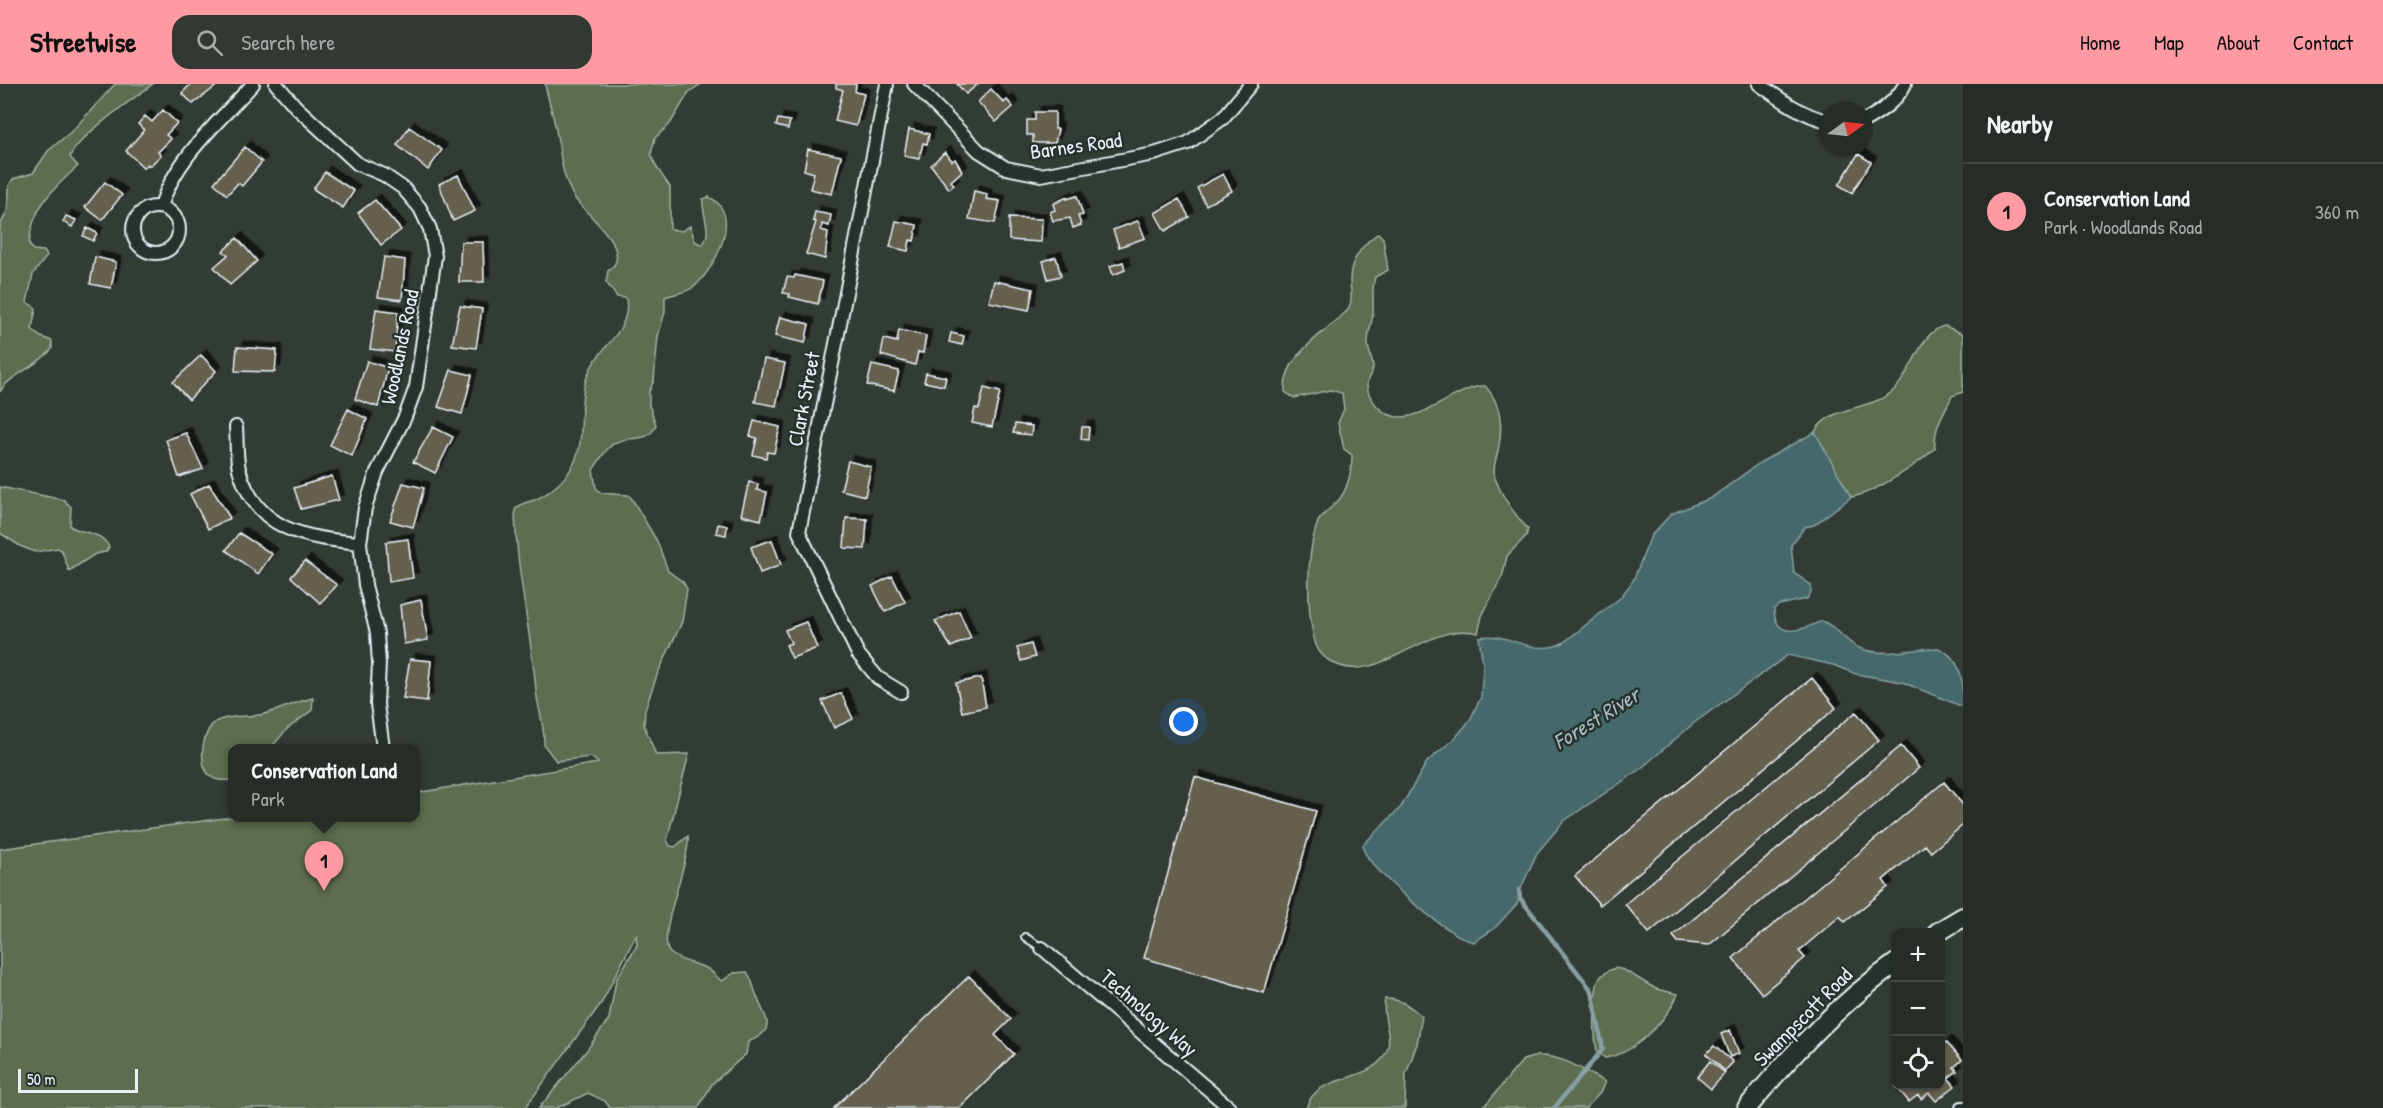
<!DOCTYPE html>
<meta charset="utf-8">
<style>
body{margin:0;font-family:"Patrick Hand",sans-serif;background:#323933;color:#f1f3f6}
.controls{position:absolute;right:18px;bottom:18px;display:grid;overflow:hidden;border-radius:12px;box-shadow:0 2px 4px #0004}
.controls button{width:54px;height:54px;display:grid;place-items:center;padding:0;border:0;border-bottom:2px solid #424944;background:#262d27;color:#f1f3f6;font:30px sans-serif}
.compass{position:absolute;left:1819px;top:18px;width:54px;height:54px;border-radius:50%;background:#262d27;box-shadow:0 2px 4px #0004;rotate:75deg}
.scale{position:absolute;left:18px;bottom:15px;width:120px;box-sizing:border-box;padding-left:6px;border:3px solid #e8f1f8;border-top:0;font-size:16px;line-height:21px;white-space:nowrap;color:#e8f1f8;-webkit-text-stroke:4px #26332d;paint-order:stroke}
.you{position:absolute;left:1184px;top:638px;width:21px;height:21px;margin:-15px;border:4px solid #fff;border-radius:50%;background:#1a73e8;box-shadow:0 0 0 9px #1a73e833}
.badge{display:grid;place-items:center;width:39px;height:39px;border-radius:50%;background:#ff9aa2;color:#111;font-size:20px;font-weight:700}
.pin{position:absolute;translate:-50% -50px;filter:drop-shadow(0 2px 3px #0008)}
.pin::after{content:'';position:absolute;top:32px;width:21px;height:18px;background:inherit;clip-path:polygon(0 0,100% 0,50% 100%)}
.popup{position:absolute;left:228px;top:660px;width:192px;height:78px;box-sizing:border-box;display:grid;place-content:center;border-radius:12px;background:#262d27;filter:drop-shadow(0 2px 4px #0005);font-size:20px;white-space:nowrap;color:#a4a8a7}
.popup b{font-size:22px;color:#f1f3f6}
.popup::after{content:'';position:absolute;left:50%;top:100%;margin-left:-12px;border:12px solid transparent;border-top-color:#262d27}
.list{margin:0;padding:0;list-style:none}
h2{display:flex;justify-content:space-between;align-items:center;height:78px;margin:0;padding:0 24px;font-size:26px}
h2 small{font-size:20px;font-weight:400;color:#a4a8a7}
.list li{display:grid;grid-template-columns:39px 1fr auto;gap:18px;align-items:center;box-sizing:border-box;height:96px;padding:0 24px;border-top:2px solid #424944}
.list b{display:block;font-size:22px;white-space:nowrap}
.list p{margin:0;font-size:20px;white-space:nowrap;color:#a4a8a7}
.list em{font-size:20px;font-style:normal;color:#a4a8a7}
.icon{flex:none;width:33px;height:33px;fill:none;stroke:currentColor;stroke-width:2;stroke-linecap:round;stroke-linejoin:round}
.map{position:relative;flex:none;width:1963px;height:1024px;overflow:hidden}
header{display:flex;align-items:center;gap:36px;box-sizing:border-box;height:84px;padding:0 30px;background:#ff9aa2;color:#111}
header strong{font-size:28px}
nav{display:flex;gap:33px;margin-inline-start:auto;font-size:21px}
.search{width:420px;height:54px;background:#323933;display:flex;align-items:center;gap:15px;box-sizing:border-box;padding:0 21px;border-radius:18px;color:#a4a8a7;font-size:22px}
main{display:flex}
aside{flex:1;background:#262d27}
.map>svg:first-child{display:block}
</style>
<header>
<strong>Streetwise</strong>
<div class="search"><svg class="icon" aria-label="search" viewBox="0 0 24 24"><circle cx="10" cy="10" r="6"/><path d="M15 15l6 6"/></svg>Search here</div>
<nav><a>Home</a><a>Map</a><a>About</a><a>Contact</a></nav>
</header>
<main>
<div class="map">
<svg width="1963" height="1024" viewBox="0 0 1963 1024">
<defs>
<filter id="shadow"><feDropShadow dx="5.5" dy="-5.5" stdDeviation="0" flood-color="#0009"/></filter>
</defs>
<rect width="100%" height="100%" fill="#333c34"/>
<filter id="ink" filterUnits="userSpaceOnUse"><feTurbulence type="fractalNoise" baseFrequency=".0167" numOctaves="2"/><feDisplacementMap in="SourceGraphic" scale="12" xChannelSelector="R" yChannelSelector="G"/><feConvolveMatrix kernelMatrix="1 2 1 2 8 2 1 2 1" color-interpolation-filters="sRGB"/></filter>
<g filter="url(#ink)">
<path fill="#5d6d4f" stroke="#a2afa4" stroke-width="1.5" d="M115,0h38c-19,14 -77,54 -83,73l8,9c-25,23 -46,41 -49,78l4,6 11,1 3,5 -14,18 -6,28 9,6 -4,21 7,7 13,5v8c-14,17 -44,27 -52,43v-166l8,-17 1,-23 4,-7 20,-6 15,-22 24,-20z
M545,0h156l-12,8 -19,32 -15,14 -4,16 6,14 13,19v42l12,2 8,-5 5,15 7,4c12,-13 -1,-31 1,-46l6,-2c35,17 6,71 -14,89 -8,7 -20,7 -30,11v15l-7,24 -4,44 -5,12v13l7,20c-8,19 -21,10 -37,16 -12,4 -19,19 -26,29l3,18 5,5 27,2 4,4 25,42 11,30 15,11 4,7 -5,33 -25,53 -12,35 -1,15 12,30 33,-1 -22,86 3,6 5,1 13,-11c3,25 -33,102 -18,117 10,9 26,10 38,16 5,3 9,9 14,12l12,-8 13,-1c5,7 6,14 9,22 8,24 24,35 -8,48l-2,12 -34,30 -14,24h-88l-5,-7 -17,-8 -31,15h-18l48,-58 22,-31 7,-39 21,-35 -1,-10 -34,67 -77,106h-525v-259l232,-32 184,1v-25l182,-30 -7,-6 -35,4 -12,-16c1,-19 -6,-36 -8,-55 -5,-58 -20,-120 -21,-180 6,-7 10,-7 19,-10 15,-6 30,-19 38,-33 16,-27 4,-61 15,-90 10,-31 45,-43 39,-79l-9,-1 -11,-15 2,-11c29,-19 -23,-57 -34,-74 -13,-21 -13,-44 -18,-67 -3,-16 -8,-31 -11,-46z
M1378,149l5,5 5,32 -13,7c-4,14 -1,23 -2,36 -1,11 -6,21 -5,32 1,8 5,15 5,23 -1,6 -6,10 -6,17 0,8 4,14 9,20 31,36 77,-20 109,-19 17,18 18,42 13,65 -2,8 -6,19 -3,27 7,19 20,37 33,51l-2,7 -19,20 -4,18 -21,42 -4,17c-50,-13 -97,52 -143,31 -8,-4 -16,-10 -19,-19 -10,-31 -10,-93 2,-123 4,-8 13,-14 19,-20 11,-11 15,-32 15,-47l-8,-6 -6,-26 6,-14 -2,-16 -12,-3 -36,8 -9,-6c-3,-36 40,-59 63,-82 5,-10 3,-17 2,-28 -1,-21 12,-37 28,-49z
M1945,242l18,8v58l-11,4c-8,17 -19,32 -17,52 -16,16 -62,46 -84,49l-36,-65c15,-28 59,-21 80,-43 18,-18 26,-59 50,-63z
M0,403l64,13 7,7 -1,19c14,9 30,4 39,21l-3,5 -11,2 -26,17 -7,-20 -4,-3 -23,4 -15,-6 -20,-13z
M313,614l-1,12 -26,20 -15,18h-39v32c-7,0 -16,2 -22,-4 -13,-12 -8,-47 7,-55 12,-6 29,-4 42,-6 18,-3 35,-13 54,-17z
M1615,884l9,2 32,19 22,5c-11,26 -43,60 -73,64l-8,-6c-3,-15 -4,-59 2,-73 4,-6 9,-8 16,-11z
M1385,915c16,-1 25,8 37,17l-5,28 -11,30 -1,34h-99c12,-38 67,-22 81,-58 6,-13 -6,-33 -2,-51z
M1537,972c26,-1 46,14 68,26l-5,11 -14,15h-107l8,-5 36,-43z"/>
<path fill="#44686a" stroke="#869fa3" stroke-width="1.5" d="M1815,348l36,65 -37,28 -9,2 -14,18 3,28 17,12v7l-4,7 -28,6 -5,4c1,33 30,20 48,12 14,5 22,19 35,26 25,12 55,1 81,1 25,11 25,33 25,59l-61,-25 -46,-8 -23,-9 -45,-10 -94,68 -56,48 -74,50 -27,32 -15,33 -5,18 -23,25 -20,13c-22,-2 -115,-80 -111,-97l38,-38 26,-45 29,-25 14,-17 11,-23 2,-32 -4,-28c31,-6 51,21 84,6l57,-45 13,-17 18,-45 20,-22 40,-16 50,-36z"/>
<g fill="none" stroke-linecap="round" stroke-linejoin="round">
<path stroke="#869fa3" stroke-width="4.5" d="M1519,806l1,8 72,93 11,58 -49,59"/>
</g>
<path fill="#655f4e" stroke="#e8f1f8" stroke-width="1.5" filter="url(#shadow)" d="M191,0h28l-26,20 -11,-11z
M836,0h20l-1,8 9,2 -8,32 -21,-5 8,-31 -7,-2z
M957,0h21l-12,10z
M991,5l13,14 3,-3 6,7 -17,15 -18,-20z
M163,26l14,13 -11,12 5,4 -13,13 3,3 -11,11 -2,-2 -4,4 -18,-17 18,-21 -6,-6 7,-8 7,6z
M1035,28h20v17h3l-3,14h-22v-8h-6v-15h8z
M778,35l12,2 -2,8 -12,-3z
M409,43l33,23 -14,20 -31,-25z
M909,45l20,5 -2,10 -4,-1 -4,16 -15,-3z
M245,63l17,15 -20,24 -4,-3 -11,12 -13,-12z
M808,65l33,7 -9,38 -22,-5 4,-16 -10,-3z
M945,68l7,9 3,-2 7,12 -11,10 3,4 -5,4 -18,-24z
M1858,70l13,8 -19,31 -13,-8z
M325,88l29,19 -11,17 -30,-19z
M1223,90l9,17 -26,14 -9,-17z
M458,91l17,36 -22,10 -14,-37z
M105,98l17,13 -20,25 -17,-13z
M974,107l13,3 -1,5 14,2 -5,22 -26,-4z
M1077,112l6,19 -5,1 3,9 -8,3 -3,-10 -17,3 -3,-9 5,-2 -2,-6 14,-7v2z
M1179,115l10,18 -24,14 -10,-18z
M375,116l26,30 -20,15 -23,-32z
M815,128l16,3 -2,11 -7,-2 -1,6 7,2 -3,27 -19,-5 10,-32 -3,-1z
M66,132l10,4 -4,7 -9,-5z
M1009,134l33,1 -1,23 -32,-2z
M896,137l21,4 -3,16 -4,-1 -2,11 -18,-4z
M1138,137l7,17 -26,9 -6,-17z
M87,144l10,5 -4,8 -10,-5z
M237,154l20,23 -27,24 -16,-18 14,-12 -5,-4z
M461,158h22l1,40h-25z
M95,173l21,5 -5,26 -21,-4z
M384,173l21,3 -3,40 -24,-3z
M1056,173l5,19 -13,3 -5,-18z
M1123,178l2,8 -12,5 -3,-9z
M795,191l28,6 -5,23 -29,-7 1,-3 -7,-1 4,-16 7,1z
M994,197l39,8 -4,21 -40,-8z
M460,222l22,3 -6,39 -24,-3z
M376,225l22,3 -3,40 -25,-3z
M780,233l29,7 -4,19 -30,-7z
M899,246l27,6 -3,17 -5,-1 -3,13 -34,-10 3,-16 13,3z
M951,249l13,3 -2,9 -13,-3z
M237,263l40,3 -2,22 -40,-1z
M201,271l15,16 -27,29 -16,-18z
M764,275l21,4 -9,43 -21,-4z
M367,277l21,7 -10,39 -23,-8z
M872,281l27,6 -5,20 -27,-6z
M451,286l21,5 -10,39 -24,-7z
M926,289l20,4 -2,9 -20,-4z
M984,304l16,4 -8,35 -20,-4 3,-15 4,1z
M348,325l19,10 -15,37 -22,-11z
M754,337l26,6 -6,26 -7,-1 -1,6 -13,-3 4,-17 -7,-2z
M1015,340l17,2 -1,9 -18,-2z
M433,343l20,10 -18,36 -22,-11z
M1082,343h7l-1,13 -7,-1z
M186,349l17,36 -24,8 -13,-37z
M848,377l23,6 -6,29 -24,-6z
M332,392l7,24 -38,9 -7,-21z
M749,398l9,2 -1,6 10,2 -6,28 -20,-5z
M403,399l21,5 -11,39 -23,-6z
M209,400l21,34 -22,11 -18,-35z
M846,434l21,1 -2,30 -21,-1z
M718,440l9,2 -1,9 -10,-2z
M239,449l33,21 -14,20 -32,-24z
M408,455l5,39 -24,4 -3,-40z
M772,456l9,25 -21,8 -9,-26z
M305,477l32,24 -17,18 -29,-26z
M892,492l13,26 -20,10 -13,-26z
M421,516l7,40 -24,4 -4,-39z
M959,527l12,27 -20,9 -16,-26z
M806,538l11,26 -25,10 -6,-13 5,-2 -6,-13z
M1031,560l4,13 -14,4 -4,-13z
M410,575l21,2 -4,40 -24,-3z
M981,594l5,29 -24,5 -6,-29z
M1812,594l24,30 -236,197 -25,-29z
M841,609l12,26 -19,9 -12,-27z
M1856,628l23,28 -230,193 -24,-29z
M1901,662l18,22 -210,177 -31,-3 -5,-6z
M1195,693l121,34 -52,182 -120,-35z
M1944,698l19,23v20l-32,27 -6,-7 -42,35 5,7 -43,35 -5,-6 -41,35 6,7 -43,36 -29,-36z
M969,892l42,43 -16,16 19,19 -54,54h-126z
M1730,946l9,23 -9,4 -9,-23z
M1946,958l16,18 -8,7 3,4 -9,7 7,8 -19,15 -7,-8 -8,6 -3,-4 -9,7 -13,-16h44v-39z
M1714,962l19,16 -8,9 -19,-17z
M1710,977l15,12 -14,16 -14,-12z"/>
<g fill="none" stroke-linecap="round" stroke-linejoin="round">
<defs>
<path id="lane" d="M1025,853l17,11"/>
<path id="street" d="M276,0l20,23 62,57 26,11 19,13 17,20 10,21 5,27 -19,131 -11,30 -28,55 -12,36 -5,35 5,42 12,48 2,31 -2,40 6,44
M887,0l-88,448 59,122 20,24 23,14
M914,0l65,67 27,17 35,7 113,-21 34,-11 35,-25 28,-34
M1759,0c21,15 44,32 69,37
M1864,37c16,-9 33,-20 41,-37
M133 146a23 23 0 1 1 46 0a23 23 0 1 1-46 0Z
M161,123c13,-48 60,-87 92,-123
M236,343c1,13 0,29 3,42 17,62 66,69 121,74
M1042,864l188,160
M1962,1024h1"/>
<path id="secondary" d="M1938,848l25,-15
M1747,1024c44,-54 93,-105 149,-145"/>
</defs>
<use href="#lane" stroke="#e8f1f8" stroke-width="10"/>
<use href="#street" stroke="#e8f1f8" stroke-width="16"/>
<use href="#secondary" stroke="#e8f1f8" stroke-width="22"/>
<use href="#lane" stroke="#26332d" stroke-width="6"/>
<use href="#street" stroke="#26332d" stroke-width="12"/>
<use href="#secondary" stroke="#26332d" stroke-width="18"/>
</g>
</g>
<g text-anchor="middle" stroke-width="5" stroke-linejoin="round" paint-order="stroke">
<g font-size="21" fill="#e8f1f8" stroke="#26332d">
<text transform="translate(1076 62) rotate(-8)" y="7">Barnes Road</text>
<text transform="translate(400 263) rotate(-78)" y="7">Woodlands Road</text>
<text transform="translate(804 315) rotate(-79)" y="7">Clark Street</text>
<text transform="translate(1149 929) rotate(41)" y="7">Technology Way</text>
<text transform="translate(1803 933) rotate(-45)" y="7">Swampscott Road</text>
</g>
<g font-size="22" font-style="italic" fill="#a6babf" stroke="#26332d">
<text transform="translate(1596 634) rotate(-32)" y="8">Forest River</text>
</g>
</g>
</svg>
<div class="controls">
<button>+</button>
<button>−</button>
<button><svg class="icon" aria-label="locate" viewBox="0 0 24 24"><circle cx="12" cy="12" r="6"/><path d="M12 2v4M12 18v4M2 12h4M18 12h4"/></svg></button>
</div>
<svg class="compass" viewBox="-18 -18 36 36"><path d="M0-13l5 13h-10z" fill="#e53935"/><path d="M0 13l5-13h-10z" fill="#a4a8a7"/></svg>
<div class="scale">50 m</div>
<div class="you"></div>
<div class="pin badge" style="left:324px;top:807px">1</div>
<div class="popup"><b>Conservation Land</b>Park</div>
</div>
<aside>
<h2>Nearby<small></small></h2>
<ul class="list">
<li><span class="badge">1</span><div><b>Conservation Land</b><p>Park · Woodlands Road</p></div><em>360 m</em></li>
</ul>
</aside>
</main>
